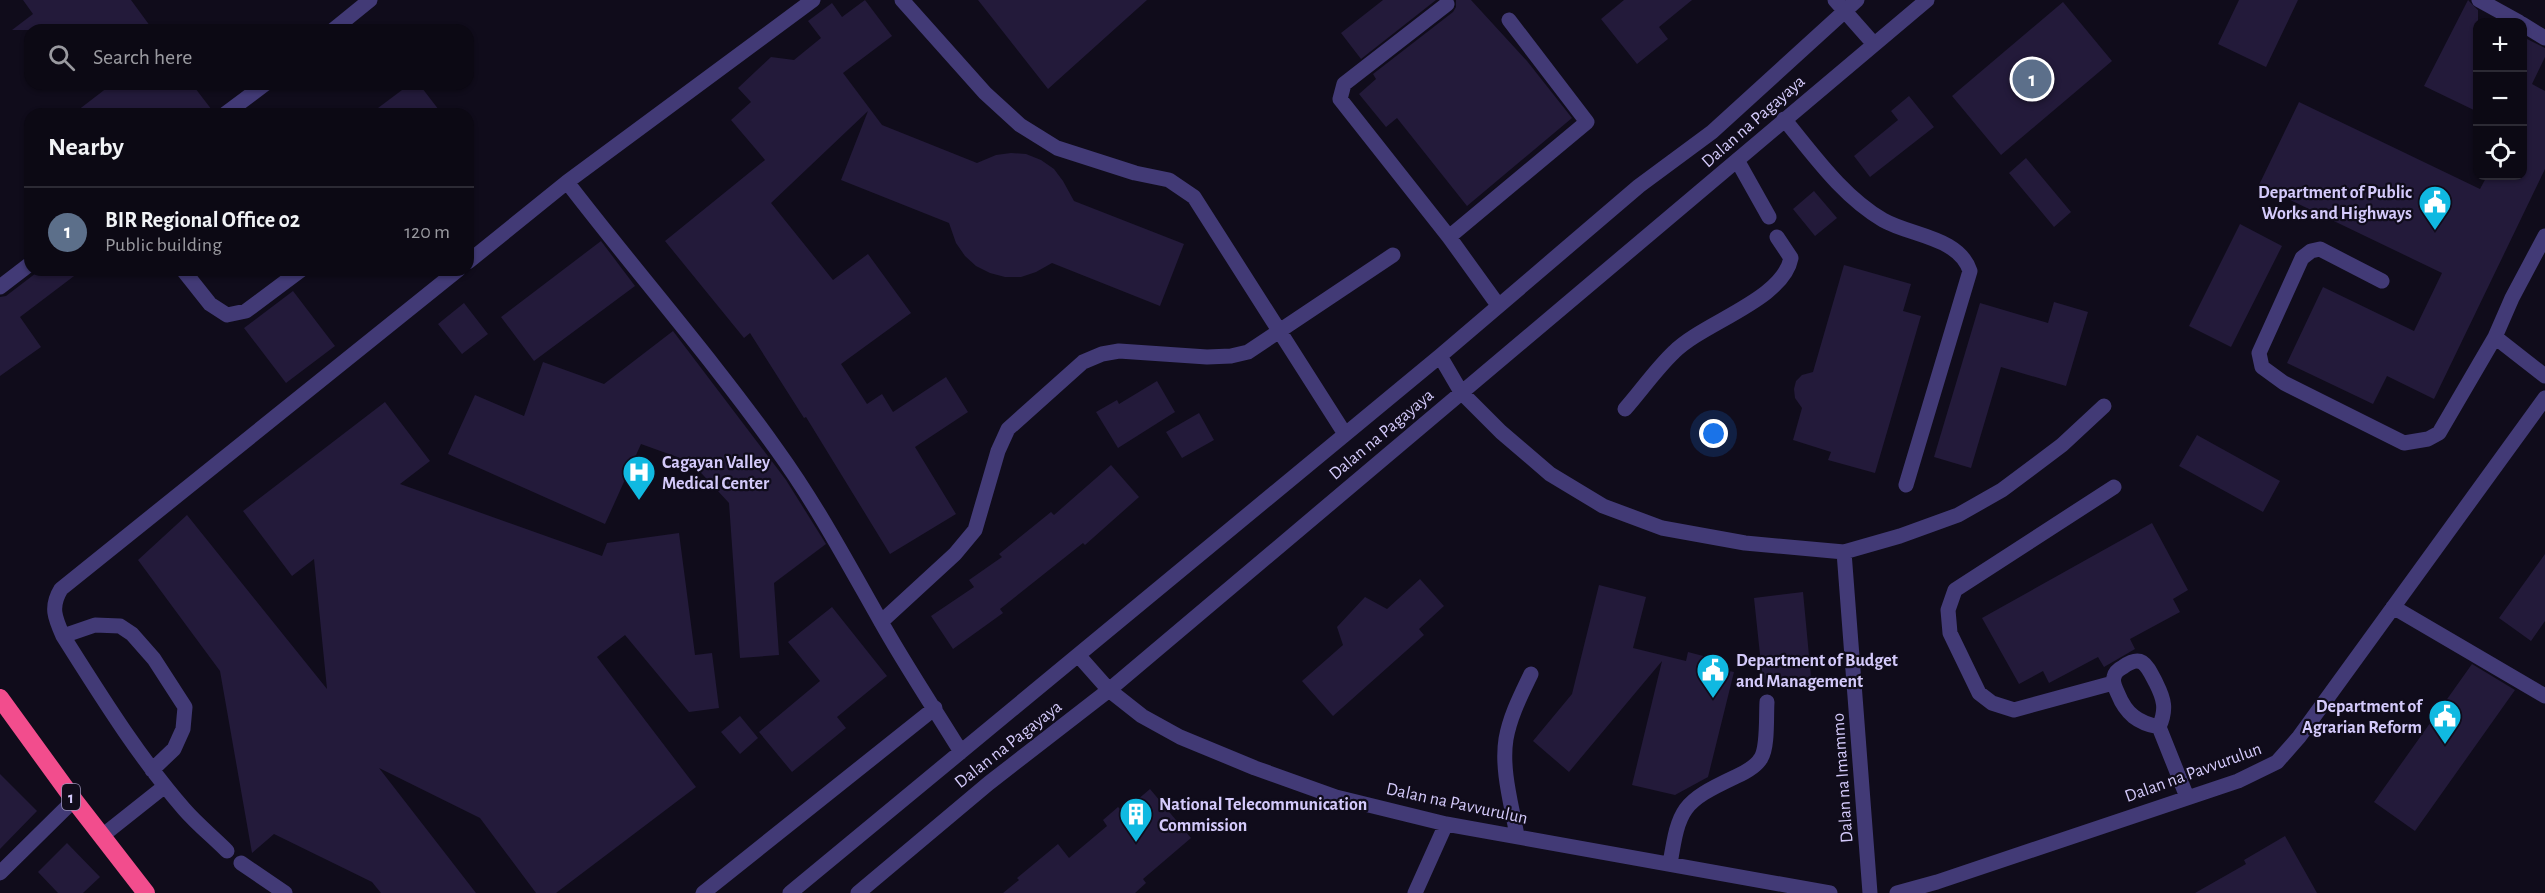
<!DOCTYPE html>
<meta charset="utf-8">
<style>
body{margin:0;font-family:"Alegreya Sans",sans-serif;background:#15121d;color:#f1f3f6}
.controls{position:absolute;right:18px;top:18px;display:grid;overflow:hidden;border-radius:12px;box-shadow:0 2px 4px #0004}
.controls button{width:54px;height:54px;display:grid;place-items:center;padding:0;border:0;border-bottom:2px solid #2c2a34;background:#0c0914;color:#f1f3f6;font:30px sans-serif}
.you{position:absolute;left:1714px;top:434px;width:21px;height:21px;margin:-15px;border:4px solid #fff;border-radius:50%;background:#1a73e8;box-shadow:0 0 0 9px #1a73e833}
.badge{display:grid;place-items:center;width:39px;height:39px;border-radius:50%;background:#10b9e1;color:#fff;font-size:20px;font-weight:700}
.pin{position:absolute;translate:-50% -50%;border:3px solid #fff;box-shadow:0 2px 6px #0006}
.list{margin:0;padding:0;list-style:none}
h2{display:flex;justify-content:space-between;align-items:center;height:78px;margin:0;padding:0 24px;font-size:26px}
h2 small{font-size:20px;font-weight:400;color:#9a9aa0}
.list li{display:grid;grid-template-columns:39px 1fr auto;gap:18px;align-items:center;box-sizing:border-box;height:90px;padding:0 24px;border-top:2px solid #2c2a34}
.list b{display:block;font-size:22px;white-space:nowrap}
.list p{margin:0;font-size:20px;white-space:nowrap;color:#9a9aa0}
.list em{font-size:20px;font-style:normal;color:#9a9aa0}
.icon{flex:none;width:33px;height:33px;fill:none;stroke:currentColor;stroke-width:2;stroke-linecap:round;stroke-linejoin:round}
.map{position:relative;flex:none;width:2545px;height:893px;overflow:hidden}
.search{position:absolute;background:#0c0914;box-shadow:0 2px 4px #0004;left:24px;top:24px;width:450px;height:66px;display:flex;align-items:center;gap:15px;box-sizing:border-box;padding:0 21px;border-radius:18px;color:#9a9aa0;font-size:22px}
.panel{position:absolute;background:#0c0914;box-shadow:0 2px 4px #0004;left:24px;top:108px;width:450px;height:168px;border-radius:18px}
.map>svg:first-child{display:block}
</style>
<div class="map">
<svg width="2545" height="893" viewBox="0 0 2545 893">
<rect width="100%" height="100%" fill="#100c1b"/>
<path fill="#231a3a" d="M23,0h108l22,30h-141l21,-16z
M865,0l27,36 -49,37 39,52 95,38 19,-8 15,-2 15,1 15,6 13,9 9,12 11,20 110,43 -24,62 -108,-43 -16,9 -15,5h-16l-15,-4 -14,-7 -11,-10 -9,-13 -7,-20 -108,-43 27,-69 -97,92 62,77 35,-26 43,59 -70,51 26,40 15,-10 11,18 53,-35 22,35 -53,35 41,67 -66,40 -84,-137 -2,1 -54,-85 -6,5 -79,-97 100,-81 -34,-40 20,-18 -13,-14 33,-31 23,3 27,-22 -13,-17 24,-18 10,14z
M978,0h169l-99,89z
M1383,0h53l-75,59 -20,-26z
M1456,0h15l56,61 45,57 -105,88 -70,-88 -11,9 -27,-33 17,-15 -3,-5 80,-62 3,-5z
M1624,0h68l-33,27 9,12 -31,25 -36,-45z
M2239,0h59l-32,67 -48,-23z
M2468,0l10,10v102l-54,-26z
M2063,2l49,59 -111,94 -49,-59z
M2523,37l22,11v9l-13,27 13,7v78l-111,230 -47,-23 -14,28 -86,-41 36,-76 91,44 28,-58 -183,-88 40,-83 181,87 7,-13h36z
M112,84h80l23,30h-142z
M410,84h9l23,30h-72z
M1909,96l25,31 -64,50 -16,-21 44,-36 -7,-9z
M2026,158l45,54 -17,15 -45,-54z
M1814,191l23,27 -22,18 -22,-27z
M2240,224l42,22 -51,101 -42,-21z
M601,241l34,45 -101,75 -33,-44z
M1844,265l67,19 -8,27 18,5 -46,157 -47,-13 3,-8 -38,-12 9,-32 -7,-10 -1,-9 2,-8 6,-6 11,-3z
M40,270h42l-62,47 21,30 -41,29v-79l6,-1z
M293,291l42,55 -49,37 -42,-55z
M2054,302l34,10 -22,74 -65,-19 -30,101 -37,-11 46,-154 68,20z
M464,303l24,31 -26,20 -24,-30z
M673,331l113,149 40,64 -52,39 5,72 -39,3 -11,-155 -38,-41 -50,-18 -36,80 -157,-70 27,-59 49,21 19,-54 61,22z
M1157,381l18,31 -57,36 -22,-36 21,-12 2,4z
M385,402l45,59 -30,23 202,72 5,-13 72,-10 16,122 17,-2 7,55 -30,4 -64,-77 -28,22 99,130 -140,106h-20l-56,-75 -101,-50 97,125h-95l-9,-11 -98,-48 -22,19 -32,-182 -82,-111 49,-45 140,174 -13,-130 -22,17 -49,-65z
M1199,413l15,27 -32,18 -16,-26z
M2197,435l83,46 -17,31 -84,-46z
M1111,465l28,32 -54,48 -2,-2 -83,66 3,4 -50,36 -22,-33 43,-29 -5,-7 33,-23 -3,-3 52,-42 3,3z
M2152,523l36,67 -15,9 7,13 -50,27 5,10 -31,18 -6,-10 -49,26 -6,-12 -24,13 -37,-66z
M2545,554v67l-14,20 -32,-23z
M1420,579l24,27 -25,23 5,6 -91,81 -31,-35 41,-36 -6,-18 28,-30 22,12z
M1599,585l47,12 -13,51 53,13 2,-9 23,6 -2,9 25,5 -26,105 -33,18 -43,-10 30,-124 -93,111 -36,-31 39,-47z
M1803,592l8,85 -48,6 -9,-85z
M832,607l55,69 -50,41 9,11 -54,44 -33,-40 61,-51 -32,-39z
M2472,664l43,26 -100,141 -41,-29z
M740,716l18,22 -18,16 -19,-22z
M0,774l37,37 -37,38z
M1150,789l41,49 -48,41 3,4 -11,10h-132l16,-13 -2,-2 41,-34 11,14 38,-32 -4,-6 15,-13 5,5z
M2285,836l32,57h-122l51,-29 -2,-4z
M67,843l33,34 -17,16h-25l-20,-21z"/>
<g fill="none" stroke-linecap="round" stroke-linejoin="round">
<path stroke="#423a76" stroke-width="15" d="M902,0l83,93 35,32 37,23 78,25 34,7 25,17 151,237
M1835,0l38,43
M2479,0l40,22
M1447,4l-103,80 -4,15 109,138 49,68
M2522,24l23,14
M333,30l37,-30
M225,114l40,-30
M1784,119c29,35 58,77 99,101 28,16 76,17 87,51l-64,214
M1737,160l32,57
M567,182c69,90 144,175 210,268 39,54 70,112 103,170 25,45 54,88 81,132
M2545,236l-33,62 -17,39 50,39
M1449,237l138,-115 -78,-102
M468,262l99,-80 246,-182
M183,270l27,34 17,11 19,-4 55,-41
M2382,281l-62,-32 -9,2 -9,7 -43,95 3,14 22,16 120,60 24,-4 11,-6 56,-96
M0,287l30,-23
M1440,356l21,36 40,40 49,42 53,32 59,22 83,15 99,9 56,-16 58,-21 44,-25 60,-45 42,-39
M1625,409c16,-18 31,-40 49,-57 30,-30 109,-52 117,-94l-14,-21
M1844,552l26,341
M2393,607l152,89
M881,622l74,-68 20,-24 23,-79 10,-22 75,-67 19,-8 17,-3 88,6 24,-1 17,-4 145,-97
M63,636c-8,-18 -13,-29 -2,-47l397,-319
M1078,655l31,35 33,26 38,21 75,31 81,29 110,27 384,69
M2113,683l-99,27 -22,-7 -13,-10 -29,-60 -2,-23 7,-20 159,-103
M2159,727c-21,-4 -33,-13 -41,-33 -2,-5 -6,-11 -4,-17 1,-5 5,-8 9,-10 20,-14 24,-1 33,16 8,16 11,26 3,44l28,70
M152,770l22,-21 9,-20 2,-22 -31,-48 -22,-25 -12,-8 -25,-1 -32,11c38,60 75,120 121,173 13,15 29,28 43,42
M102,836l63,-50
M1517,836c-5,-30 -16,-66 -11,-97 4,-23 15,-44 25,-65
M241,863l44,30
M1670,864c9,-56 12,-62 65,-87 9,-4 21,-10 26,-19 7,-11 5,-41 6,-56
M0,873l74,-73
M703,893l232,-185
M790,893l650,-537 199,-170 73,-54 145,-132
M858,893l131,-110 120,-93 818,-690
M1415,893l31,-69
M1897,893l40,-11 301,-101 39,-19 22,-25 246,-339"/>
<path stroke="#f24d8d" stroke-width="18" d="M0,698l74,102 72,93"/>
</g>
<defs>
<symbol id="civic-pin" viewBox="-11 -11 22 30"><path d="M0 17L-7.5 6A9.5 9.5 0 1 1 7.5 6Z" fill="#10b9e1" stroke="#100c1b"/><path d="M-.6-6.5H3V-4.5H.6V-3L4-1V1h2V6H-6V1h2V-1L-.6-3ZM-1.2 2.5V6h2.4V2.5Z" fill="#fff"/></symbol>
<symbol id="hospital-pin" viewBox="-11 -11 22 30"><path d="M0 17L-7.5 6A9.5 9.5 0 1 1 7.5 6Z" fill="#10b9e1" stroke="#100c1b"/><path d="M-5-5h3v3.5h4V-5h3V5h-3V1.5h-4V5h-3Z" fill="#fff"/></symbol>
<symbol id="building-pin" viewBox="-11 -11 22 30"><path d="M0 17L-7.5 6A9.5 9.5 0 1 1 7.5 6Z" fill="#10b9e1" stroke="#100c1b"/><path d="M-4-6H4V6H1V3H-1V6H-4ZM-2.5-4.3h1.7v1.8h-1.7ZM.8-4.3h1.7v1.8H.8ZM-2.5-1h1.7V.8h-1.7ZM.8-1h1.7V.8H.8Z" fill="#fff"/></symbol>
</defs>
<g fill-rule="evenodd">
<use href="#civic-pin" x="2416" y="183" width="38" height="52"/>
<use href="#hospital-pin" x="620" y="453" width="38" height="52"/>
<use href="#civic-pin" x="1694" y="651" width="38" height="52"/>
<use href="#civic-pin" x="2426" y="697" width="38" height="52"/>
<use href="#building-pin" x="1117" y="795" width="38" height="52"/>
</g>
<g text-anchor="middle" stroke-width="4.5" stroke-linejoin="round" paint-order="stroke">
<rect fill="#100c1b" stroke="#9991b8" stroke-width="1.5" x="62" y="784" width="18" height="26" rx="4.5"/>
<g font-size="16" font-weight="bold" fill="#d4cafb">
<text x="71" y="803">1</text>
</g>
<g font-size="18" fill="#d4cafb" stroke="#100c1b">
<text transform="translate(1753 121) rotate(-41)" y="6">Dalan na Pagayaya</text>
<text transform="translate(1381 434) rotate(-40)" y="6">Dalan na Pagayaya</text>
<text transform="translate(1008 744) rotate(-38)" y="6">Dalan na Pagayaya</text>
<text transform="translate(2193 772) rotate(-20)" y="6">Dalan na Pavvurulun</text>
<text transform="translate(1842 778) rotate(-94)" y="6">Dalan na Imammo</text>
<text transform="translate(1457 803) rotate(12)" y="6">Dalan na Pavvurulun</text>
</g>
<g font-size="18" font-weight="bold" fill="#d4cafb" stroke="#100c1b" text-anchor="start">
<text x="2412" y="198" text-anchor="end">Department of Public<tspan x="2412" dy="21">Works and Highways</tspan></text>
<text x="662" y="468">Cagayan Valley<tspan x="662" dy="21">Medical Center</tspan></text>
<text x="1736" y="666">Department of Budget<tspan x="1736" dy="21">and Management</tspan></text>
<text x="2422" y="712" text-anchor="end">Department of<tspan x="2422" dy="21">Agrarian Reform</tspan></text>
<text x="1159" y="810">National Telecommunication<tspan x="1159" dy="21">Commission</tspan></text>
</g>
</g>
</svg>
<div class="controls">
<button>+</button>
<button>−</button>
<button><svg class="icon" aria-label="locate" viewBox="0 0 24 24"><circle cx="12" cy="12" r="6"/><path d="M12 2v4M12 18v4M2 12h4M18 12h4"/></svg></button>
</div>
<div class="you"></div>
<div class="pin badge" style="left:2032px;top:79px;background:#5c6f8a">1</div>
<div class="search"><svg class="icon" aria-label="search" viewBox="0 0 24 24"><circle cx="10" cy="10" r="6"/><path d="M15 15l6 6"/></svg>Search here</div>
<section class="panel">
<h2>Nearby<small></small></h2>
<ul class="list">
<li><span class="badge" style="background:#5c6f8a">1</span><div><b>BIR Regional Office 02</b><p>Public building</p></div><em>120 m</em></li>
</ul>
</section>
</div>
